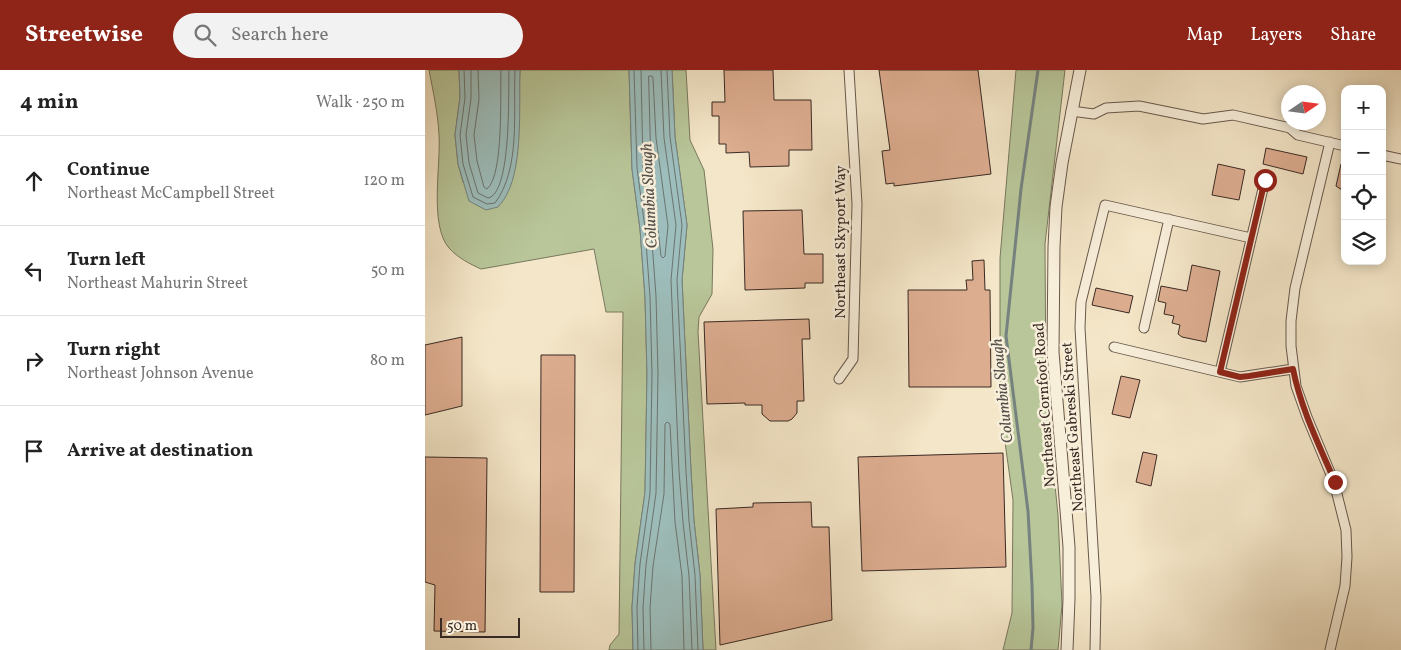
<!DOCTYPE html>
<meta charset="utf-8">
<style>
body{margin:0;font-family:Vollkorn,serif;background:#f2f2f2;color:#222}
.controls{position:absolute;right:15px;top:15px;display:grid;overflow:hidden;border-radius:10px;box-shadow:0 2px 12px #0003}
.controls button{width:45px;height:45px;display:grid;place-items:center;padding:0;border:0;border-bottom:1px solid #e0e0e0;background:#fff;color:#222;font:25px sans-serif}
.compass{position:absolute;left:856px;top:15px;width:45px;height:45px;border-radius:50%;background:#fff;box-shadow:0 2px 12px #0003;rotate:77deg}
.scale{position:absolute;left:15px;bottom:12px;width:80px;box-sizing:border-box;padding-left:5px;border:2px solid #392923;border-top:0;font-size:14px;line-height:18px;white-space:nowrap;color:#392923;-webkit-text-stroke:4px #f8efdb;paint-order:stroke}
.stop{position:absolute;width:15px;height:15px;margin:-11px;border:4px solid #8f2418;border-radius:50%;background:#fff}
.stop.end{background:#8f2418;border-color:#fff;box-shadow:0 1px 5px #0008}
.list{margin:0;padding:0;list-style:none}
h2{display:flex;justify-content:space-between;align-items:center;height:65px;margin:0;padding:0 20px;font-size:21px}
h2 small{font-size:16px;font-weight:400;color:#767676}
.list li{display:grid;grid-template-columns:32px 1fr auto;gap:15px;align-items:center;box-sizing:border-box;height:90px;padding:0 20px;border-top:1px solid #e0e0e0}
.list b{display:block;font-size:19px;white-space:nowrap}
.list p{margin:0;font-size:16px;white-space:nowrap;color:#767676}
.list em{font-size:16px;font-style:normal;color:#767676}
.icon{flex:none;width:28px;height:28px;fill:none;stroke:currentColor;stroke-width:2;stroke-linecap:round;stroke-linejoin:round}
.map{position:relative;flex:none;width:976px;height:580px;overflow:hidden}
header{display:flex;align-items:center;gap:30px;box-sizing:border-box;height:70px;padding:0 25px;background:#8f2418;color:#fff}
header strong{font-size:24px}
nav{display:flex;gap:28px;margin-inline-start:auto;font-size:18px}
.search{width:350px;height:45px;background:#f2f2f2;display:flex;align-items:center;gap:12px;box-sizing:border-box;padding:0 18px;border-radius:28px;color:#767676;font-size:19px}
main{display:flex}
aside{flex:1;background:#fff}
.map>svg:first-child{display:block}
</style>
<header>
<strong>Streetwise</strong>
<div class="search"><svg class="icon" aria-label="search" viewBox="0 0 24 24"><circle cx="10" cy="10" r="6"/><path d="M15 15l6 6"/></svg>Search here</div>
<nav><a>Map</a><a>Layers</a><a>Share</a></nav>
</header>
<main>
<aside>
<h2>4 min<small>Walk · 250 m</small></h2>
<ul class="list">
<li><svg class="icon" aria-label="ahead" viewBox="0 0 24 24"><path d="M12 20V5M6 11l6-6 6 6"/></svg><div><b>Continue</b><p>Northeast McCampbell Street</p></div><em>120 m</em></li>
<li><svg class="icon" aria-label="left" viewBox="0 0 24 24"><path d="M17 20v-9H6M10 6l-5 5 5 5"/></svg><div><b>Turn left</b><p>Northeast Mahurin Street</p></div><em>50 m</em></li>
<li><svg class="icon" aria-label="right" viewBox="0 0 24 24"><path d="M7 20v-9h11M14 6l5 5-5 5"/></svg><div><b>Turn right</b><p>Northeast Johnson Avenue</p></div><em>80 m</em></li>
<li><svg class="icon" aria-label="arrive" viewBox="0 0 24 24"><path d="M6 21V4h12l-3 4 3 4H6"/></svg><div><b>Arrive at destination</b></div></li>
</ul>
</aside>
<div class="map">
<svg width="976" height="580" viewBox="0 0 976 580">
<rect width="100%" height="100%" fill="#f4e6c8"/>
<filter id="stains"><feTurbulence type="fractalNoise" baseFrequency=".004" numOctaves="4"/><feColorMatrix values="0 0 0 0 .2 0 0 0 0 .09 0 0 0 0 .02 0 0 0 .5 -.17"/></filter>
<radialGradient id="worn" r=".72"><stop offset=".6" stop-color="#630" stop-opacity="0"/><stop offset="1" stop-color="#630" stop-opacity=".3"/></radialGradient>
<path fill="#b8c699" stroke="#78785e" d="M4,0h30l1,27 -5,38 3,29 5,18 56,-91 1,-21h109l3,99 8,60 5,68 2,77 -2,118 -10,72 -3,43 1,43h-24l1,-5 9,-11 4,-322h-17l-12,-63 -113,20c-11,-5 -23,-11 -32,-21 -20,-23 -8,-83 -10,-113 -1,-22 -6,-44 -10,-65z
M247,0h14l4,70 14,30 9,79 -1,45 -13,23 -1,15 18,318h-13l-3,-75 -6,-54 -3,-50 -9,-191 5,-55 -12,-88z
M591,0h49l-20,174 1,152 12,119 4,90 -4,45h-55l9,-37 1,-113 -13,-94v-148z"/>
<path fill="#9dbebc" stroke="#75827f" d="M34,0h61c-1,35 3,94 -13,124 -2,5 -6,9 -9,13l-12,3 -17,-9 -11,-37 -3,-29 5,-38z
M204,0h43l3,67 12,88 -5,55 9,191 3,50 6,54 3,75h-70l-1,-43 3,-43 10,-72 2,-118 -2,-77 -5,-68 -8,-60z"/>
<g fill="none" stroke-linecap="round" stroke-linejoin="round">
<path stroke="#6b7470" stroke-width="1" d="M39,0l1,28 -5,37 3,29 10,33 14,7 8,-1c26,-35 18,-92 20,-133
M46,0v28l-5,37 3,28 9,30 10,5c24,-5 20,-107 21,-128
M53,0l1,29 -5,36 3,26 7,26 3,2c17,-14 13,-96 14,-119
M209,0l3,98 8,60 5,69 2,77 -2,119 -10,71 -3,43 1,43
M216,0l2,98 8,60 5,68 2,78 -2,119 -10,72 -3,43 1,42
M236,0l3,68 12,87 -5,55 8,191 4,51 6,54 3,74
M242,0l3,67 12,88 -5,55 9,191 3,50 6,54 3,75
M224,6h3l1,2 3,60 12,88 -3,30 -2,2 -2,-2 -10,-89z
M226,580l-1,-42 3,-42 11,-72 1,-70 2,-2 3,2 5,98 7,54 2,74"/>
<path stroke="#75827f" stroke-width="3" d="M606,580l2,-22 -1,-43 -4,-74 -22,-175 15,-147 17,-119"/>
</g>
<path fill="#ddad90" stroke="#392923" d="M299,0h49l1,30h37l1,50h-23v16l-39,1 -1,-15 -23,1v-9h-7v-28h-7v-14h13z
M454,0h99l13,104 -97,12v-3l-8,1 -4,-33 8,-1z
M841,78l41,9 -4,17 -40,-10z
M793,94l27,6 -6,30 -27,-5z
M916,94h4v28l-9,-6z
M377,140l2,44h19v29h-18v5l-60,2 -2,-79z
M559,190l1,30h5l1,97h-82l-1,-97h59l-1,-10h7l-1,-19z
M767,195l28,6 -14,71 -24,-5 -4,-3 2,-9 -8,-2 2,-7 -10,-2 2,-11 -8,-2 3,-15 26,5z
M671,218l37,8 -4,17 -37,-8z
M384,249l1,20h-8l2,62h-7v12l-5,6 -4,2h-18l-8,-7v-9h-17v-2l-38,1 -3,-82z
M37,267v69l-37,9v-70z
M116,285h34l-1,237h-34z
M696,306l19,4 -10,38 -18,-4z
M718,382l14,3 -6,31 -15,-4z
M578,383l3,114 -144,4 -4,-114z
M0,387l62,1 -2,174 -51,-1 1,-46 -10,-3z
M386,432l1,25h17l3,93 -112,25 -4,-136 37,-2v-4z"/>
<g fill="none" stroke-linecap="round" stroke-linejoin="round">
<defs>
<path id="minor" d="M646,41l23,3 12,-6 33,-2 64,13 30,-4 57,13 8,7 47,11
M905,72l-35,146 -4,33v25l5,40 11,31 27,65 12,48 1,27 -2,29 -15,64
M957,85l19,4
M719,258l25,-109
M689,277l126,30 53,-8
M795,302l45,-192
M414,309l14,-20 4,-155 -8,-134
M670,580l1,-53 -16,-269 1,-26 24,-97 146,33"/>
<path id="tertiary" d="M642,580l2,-51v-52l-16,-195 1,-105 2,-40 6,-44 18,-93"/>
</defs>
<use href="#minor" stroke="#68584c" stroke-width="11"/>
<use href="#tertiary" stroke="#68584c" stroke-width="13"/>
<use href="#minor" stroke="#f8efdb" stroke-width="9"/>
<use href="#tertiary" stroke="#f8efdb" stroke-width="11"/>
</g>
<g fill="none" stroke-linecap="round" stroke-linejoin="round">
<path stroke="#8f2418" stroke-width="6" d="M840,110l-45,192 20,5 9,-1 44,-7c8,40 26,76 42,113"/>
</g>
<g text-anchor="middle" stroke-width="5" stroke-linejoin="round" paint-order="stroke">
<g font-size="15" fill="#392923" stroke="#f8efdb">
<text transform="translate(415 172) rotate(-90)" y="5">Northeast Skyport Way</text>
<text transform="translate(619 335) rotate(-94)" y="5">Northeast Cornfoot Road</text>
<text transform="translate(647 357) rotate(-94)" y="5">Northeast Gabreski Street</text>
</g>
<g font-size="16" font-style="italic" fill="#524e49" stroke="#f8efdb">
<text transform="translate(223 126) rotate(-93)" y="6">Columbia Slough</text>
<text transform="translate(576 321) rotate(-96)" y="6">Columbia Slough</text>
</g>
</g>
<rect width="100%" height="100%" filter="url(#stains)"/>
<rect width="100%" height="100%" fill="url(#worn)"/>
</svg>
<div class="controls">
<button>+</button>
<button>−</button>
<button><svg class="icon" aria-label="locate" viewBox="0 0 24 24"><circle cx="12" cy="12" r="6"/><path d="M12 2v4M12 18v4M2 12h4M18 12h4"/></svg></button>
<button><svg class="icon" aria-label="layers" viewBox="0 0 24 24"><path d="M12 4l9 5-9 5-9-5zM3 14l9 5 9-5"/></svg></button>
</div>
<svg class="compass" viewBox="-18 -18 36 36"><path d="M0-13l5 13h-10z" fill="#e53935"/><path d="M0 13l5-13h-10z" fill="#767676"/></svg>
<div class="scale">50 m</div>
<div class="stop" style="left:840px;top:110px"></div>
<div class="stop end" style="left:910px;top:412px"></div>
</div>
</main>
